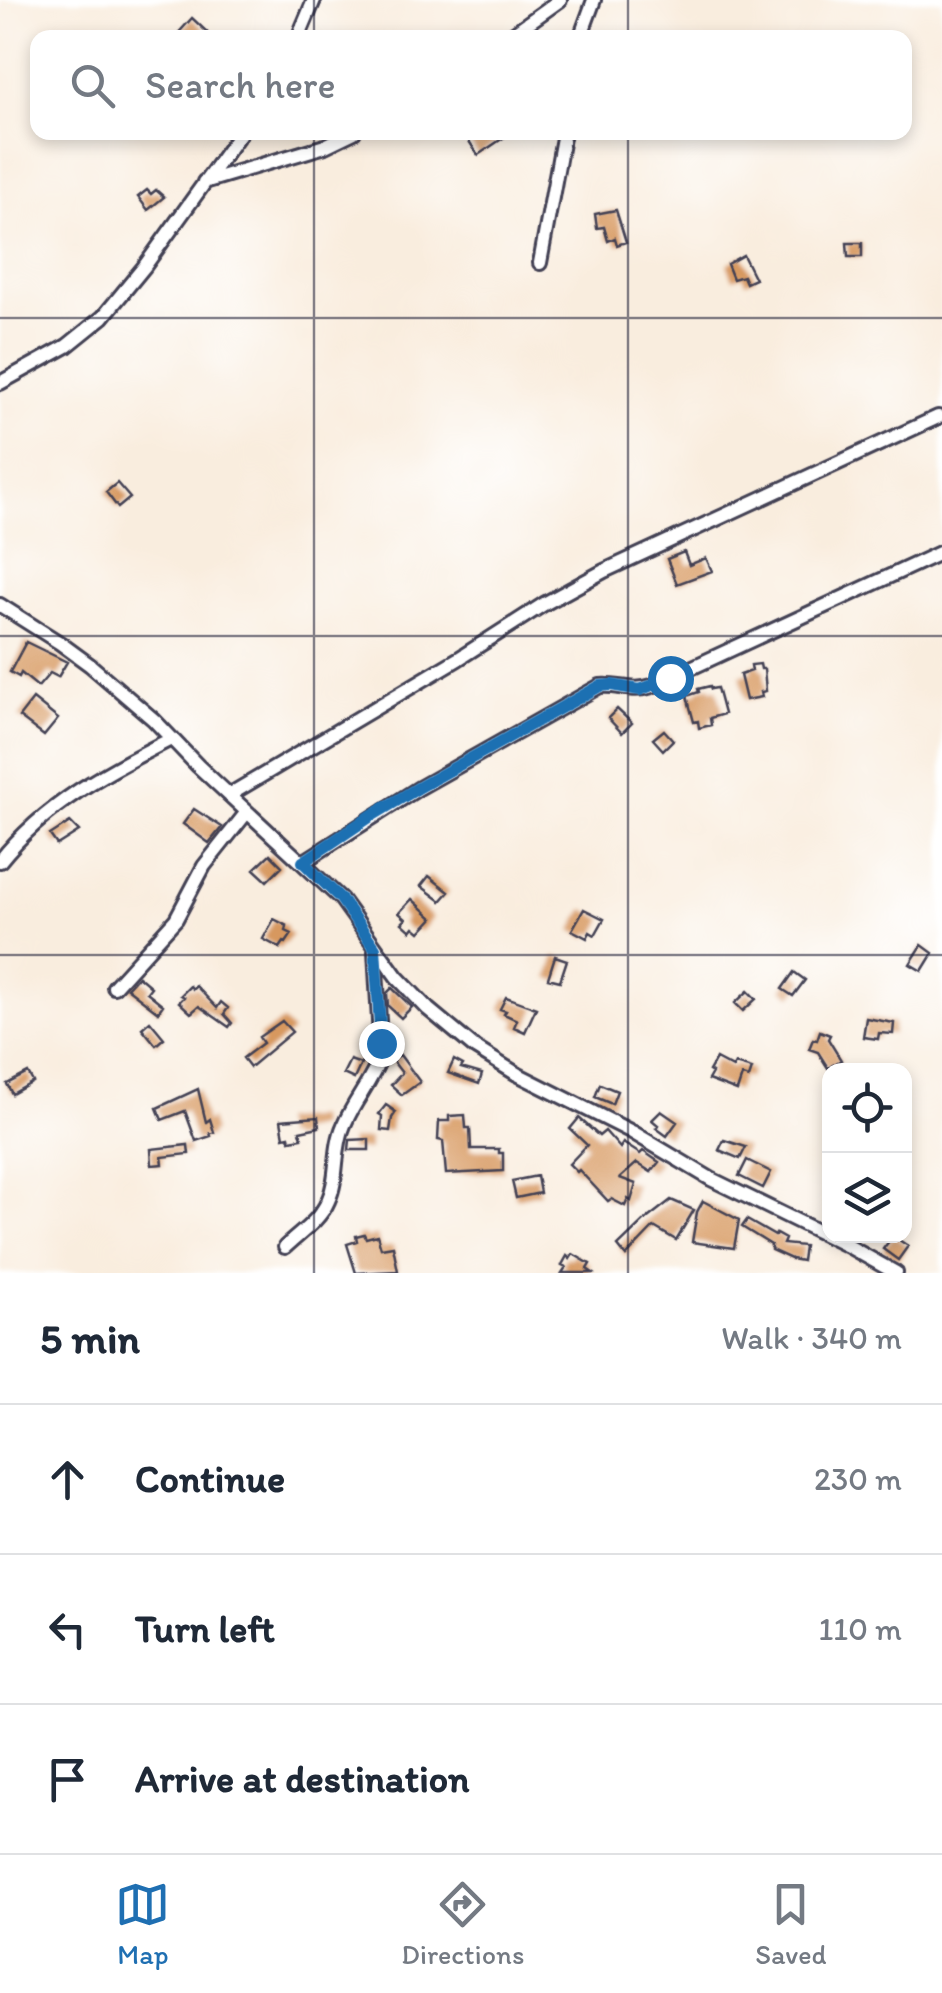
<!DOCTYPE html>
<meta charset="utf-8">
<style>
body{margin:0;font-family:Itim,sans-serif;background:#f2f2f3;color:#1f2937}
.controls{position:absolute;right:30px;bottom:30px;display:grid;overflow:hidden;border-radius:20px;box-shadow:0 5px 15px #0003}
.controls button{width:90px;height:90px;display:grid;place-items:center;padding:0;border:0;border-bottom:2px solid #e0e1e3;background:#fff;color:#1f2937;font:50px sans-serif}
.stop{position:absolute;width:30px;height:30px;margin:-22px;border:8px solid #1f6fb2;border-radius:50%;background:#fff}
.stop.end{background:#1f6fb2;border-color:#fff;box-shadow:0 2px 10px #0008}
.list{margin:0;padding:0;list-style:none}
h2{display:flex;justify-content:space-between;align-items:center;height:130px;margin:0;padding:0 40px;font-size:42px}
h2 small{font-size:32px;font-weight:400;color:#747a83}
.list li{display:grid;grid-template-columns:65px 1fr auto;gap:30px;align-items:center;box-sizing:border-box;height:150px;padding:0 40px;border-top:2px solid #e0e1e3}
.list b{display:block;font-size:38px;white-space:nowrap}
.list em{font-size:32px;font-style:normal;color:#747a83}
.icon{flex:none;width:55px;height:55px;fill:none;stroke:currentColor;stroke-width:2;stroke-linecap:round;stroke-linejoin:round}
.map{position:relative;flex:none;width:942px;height:1273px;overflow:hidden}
.search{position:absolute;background:#fff;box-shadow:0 5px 15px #0003;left:30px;right:30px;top:30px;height:110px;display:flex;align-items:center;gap:25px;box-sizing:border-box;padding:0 35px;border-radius:20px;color:#747a83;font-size:38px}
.sheet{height:580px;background:#fff}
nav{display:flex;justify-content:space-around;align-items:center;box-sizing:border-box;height:140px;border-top:2px solid #e0e1e3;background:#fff;font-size:28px;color:#747a83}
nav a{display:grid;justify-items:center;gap:5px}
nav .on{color:#1f6fb2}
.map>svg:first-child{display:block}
</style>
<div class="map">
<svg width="942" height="1273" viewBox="0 0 942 1273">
<rect width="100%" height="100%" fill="#fff"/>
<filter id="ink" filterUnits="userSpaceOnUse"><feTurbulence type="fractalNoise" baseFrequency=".01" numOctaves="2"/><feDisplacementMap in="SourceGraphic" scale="20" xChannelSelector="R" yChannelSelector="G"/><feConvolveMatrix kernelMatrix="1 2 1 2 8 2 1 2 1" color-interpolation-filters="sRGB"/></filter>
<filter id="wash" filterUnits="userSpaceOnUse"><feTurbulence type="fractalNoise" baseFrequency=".0048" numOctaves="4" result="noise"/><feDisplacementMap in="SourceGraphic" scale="40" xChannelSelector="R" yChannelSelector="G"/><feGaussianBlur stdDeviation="2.25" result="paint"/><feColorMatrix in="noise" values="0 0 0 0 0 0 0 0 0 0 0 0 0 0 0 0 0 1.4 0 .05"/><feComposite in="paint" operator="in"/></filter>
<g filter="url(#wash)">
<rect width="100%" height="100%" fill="#f9edde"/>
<g id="blocks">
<path fill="#d7985e" d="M192,18l15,14 -5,6h-28z
M475,132h37l-34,23 -11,-17z
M147,190l4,4 5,-4 8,7 -16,13 -10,-13z
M616,210l10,32 -9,3 -2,-7 -7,3 -4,-14 -7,1 -2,-14z
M847,243h15v14h-14z
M743,255l12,24 -9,4 -3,-7 -10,3 -6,-15z
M117,483l13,15 -12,10 -12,-16z
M684,552l5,13 17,-7 6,13 -35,13 -10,-25z
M26,642l41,20 -9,15 -8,-4 -12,14 -17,-14 -2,4 -9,-5z
M760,664l1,5h3l2,22 -5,1 1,5 -16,3 -6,-25 12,-4 -1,-6z
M710,686l1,3 6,-1 7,26 -14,4 1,7 -12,3 -1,-7 -4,1 -7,-26 12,-4 -1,-3z
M33,699l25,20 -14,17 -25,-19z
M617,709l15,14 -10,10 -14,-15z
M664,730l9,10 -10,10 -10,-11z
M194,809l28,18 -13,16 -26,-19z
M70,822l9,9 -22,14 -7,-10z
M270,854l12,12 -15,15 -13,-12z
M429,876l20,16 -8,9 -20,-15z
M412,899l21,19 -13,14 -6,-5 -3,4 -9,-8 4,-4 -7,-6z
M584,909l20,10 -9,16 -5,-3 -3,6 -15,-8z
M274,919l13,7 -1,5 6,3 -6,9 -2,-1 -4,6 -17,-9z
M922,945l11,8 -11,18 -12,-7z
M555,956l12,4 -7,21 -12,-3z
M794,972l11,8 -12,16 -11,-7z
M138,976l13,11 -4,5 16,13 -5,7 -31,-24z
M190,986l3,3 3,-3 21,22 4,-6 7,6 -4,6 8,9 -3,4 -30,-21 -8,7 -12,-11 5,-5 -3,-2z
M392,988l20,19 -11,11 -13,-12 -1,-13z
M748,991l8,8 -13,12 -8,-8z
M506,997l30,11 -11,24 -11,-5 3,-7 -13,-6 2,-3 -6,-2z
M866,1018l28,5 -1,11 -14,-1 -1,6 -15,-2z
M150,1021l14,17 -8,7 -14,-17z
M282,1021l10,11 -42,35 -7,-9 20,-15 -4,-6z
M820,1031l10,4 -2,4 13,21 -13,8 -10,-16 -9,-3 4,-10 4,1z
M400,1055l20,27 -18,13 -11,-10 11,-12 -10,-13z
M716,1059l17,9 2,-4 17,5 -3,9 -7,-2 -5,15 -29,-11 4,-7 -3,-2z
M350,1060l11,4 -7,15 -11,-5z
M454,1060l9,5 -2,3 21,6 -3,10 -31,-11z
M28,1073l5,9 -21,12 -5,-10z
M600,1084l17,7 -5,13 -17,-7z
M198,1089l8,33 4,-3 4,13 -4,1 1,3 -15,5 -11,-30 -23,9 -5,-12z
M386,1105l10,7 -4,6 -2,13 -9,-1 1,-14 -3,-2z
M661,1111l16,11 -10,14 -11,-8 2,-3 -6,-5z
M465,1115l1,13h4l1,21h28v4h4v18l-57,3 -3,-33 -5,-1 1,-19h10v-5z
M318,1117l1,10 -19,4 2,7 -12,2 -1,-4 -5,1 -3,-17z
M579,1118l20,18 6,-5 15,17 3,-5 17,11 3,-3 16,11 -8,10 -14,-9 -17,15 16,6 -5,17 -3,-2 -3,7 -14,-7 -3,2 -29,-31 -2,2 -8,-8 18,-19 -17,-16z
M369,1139v11h-20l1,-10z
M724,1140l22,7 -6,12 -21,-9z
M188,1145l1,9 -27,3 1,7 -11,1 -1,-16z
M747,1160l24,12 -8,16 -24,-12z
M537,1176l3,17 -24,5 -4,-17z
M671,1200l23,10 -18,30 -22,-13 -28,29 -8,-10 26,-25z
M703,1201l36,19 -5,28 -42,-6 5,-30z
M747,1220l28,16 1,-2 9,5 -2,5 21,2 -2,15 -11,-2 -20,-9v-5l-29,-18z
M364,1234l2,4 11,-3 4,13 12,-2 5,25 -42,2 -9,-29 10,-3 -1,-5z
M893,1236l15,10 -10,14 -15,-11z
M573,1254l17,10 -3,5 6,4h-31l4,-6 -4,-2 5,-9 3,3z"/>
</g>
</g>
<g filter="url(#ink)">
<use href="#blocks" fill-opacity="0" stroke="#424053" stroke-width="2.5"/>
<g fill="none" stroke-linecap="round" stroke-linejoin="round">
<defs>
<path id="minor" d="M298,38l16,-38
M507,38l53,-38
M580,38l14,-38
M204,182l121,-36 29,-14
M540,263l24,-131
M0,383l67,-37 36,-29 41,-50 97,-135
M0,605l60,38 30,22 64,55 44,46 143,133 56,78 31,32 47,39 42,26 115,58 79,47 137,67 48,27
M229,795l229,-136 86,-55 60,-33 334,-154
M0,861c45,-57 108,-90 171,-122
M303,862l116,-74 181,-102c19,-2 33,7 52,0l290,-134
M114,987l62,-68 28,-53 43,-54
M285,1247c15,-14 35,-27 43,-46 11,-23 5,-52 16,-76 10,-24 28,-44 37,-69l-6,-105"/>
</defs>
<use href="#minor" stroke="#424053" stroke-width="18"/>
<use href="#minor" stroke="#fff" stroke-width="12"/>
</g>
</g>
<g fill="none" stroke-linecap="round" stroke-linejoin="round" filter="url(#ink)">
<path stroke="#1f6fb2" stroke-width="12" d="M381,1043l-6,-95 -34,-49 -38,-37 68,-46 47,-28 182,-102 11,-1 29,5 30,-12"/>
</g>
<path fill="none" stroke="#22223b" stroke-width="2.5" stroke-opacity="0.55" d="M314,0v38M628,0v38M314,132v1141M628,132v1141M0,318h942M0,636h942M0,955h942"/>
</svg>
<div class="controls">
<button><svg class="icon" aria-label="locate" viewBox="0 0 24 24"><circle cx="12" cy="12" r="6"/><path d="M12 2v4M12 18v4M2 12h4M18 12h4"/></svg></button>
<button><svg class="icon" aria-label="layers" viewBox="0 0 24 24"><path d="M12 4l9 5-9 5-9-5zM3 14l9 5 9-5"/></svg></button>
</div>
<div class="stop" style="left:670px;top:678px"></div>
<div class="stop end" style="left:381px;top:1043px"></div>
<div class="search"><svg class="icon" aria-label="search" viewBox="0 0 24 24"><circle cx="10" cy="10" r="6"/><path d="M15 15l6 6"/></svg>Search here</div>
</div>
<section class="sheet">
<h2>5 min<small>Walk · 340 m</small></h2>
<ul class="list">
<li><svg class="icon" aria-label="ahead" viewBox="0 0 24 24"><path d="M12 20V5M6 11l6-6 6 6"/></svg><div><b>Continue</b></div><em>230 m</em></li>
<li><svg class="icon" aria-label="left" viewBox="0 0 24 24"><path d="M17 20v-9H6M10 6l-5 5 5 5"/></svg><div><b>Turn left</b></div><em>110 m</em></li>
<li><svg class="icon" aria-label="arrive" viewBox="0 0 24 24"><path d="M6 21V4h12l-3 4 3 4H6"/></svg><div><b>Arrive at destination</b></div></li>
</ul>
</section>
<nav>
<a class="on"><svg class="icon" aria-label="map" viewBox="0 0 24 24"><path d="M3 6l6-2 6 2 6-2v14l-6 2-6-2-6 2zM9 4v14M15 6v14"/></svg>Map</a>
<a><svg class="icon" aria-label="directions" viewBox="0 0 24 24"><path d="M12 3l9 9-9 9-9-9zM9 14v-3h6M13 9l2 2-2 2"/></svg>Directions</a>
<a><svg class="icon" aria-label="saved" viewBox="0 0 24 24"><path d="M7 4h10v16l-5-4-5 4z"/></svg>Saved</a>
</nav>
